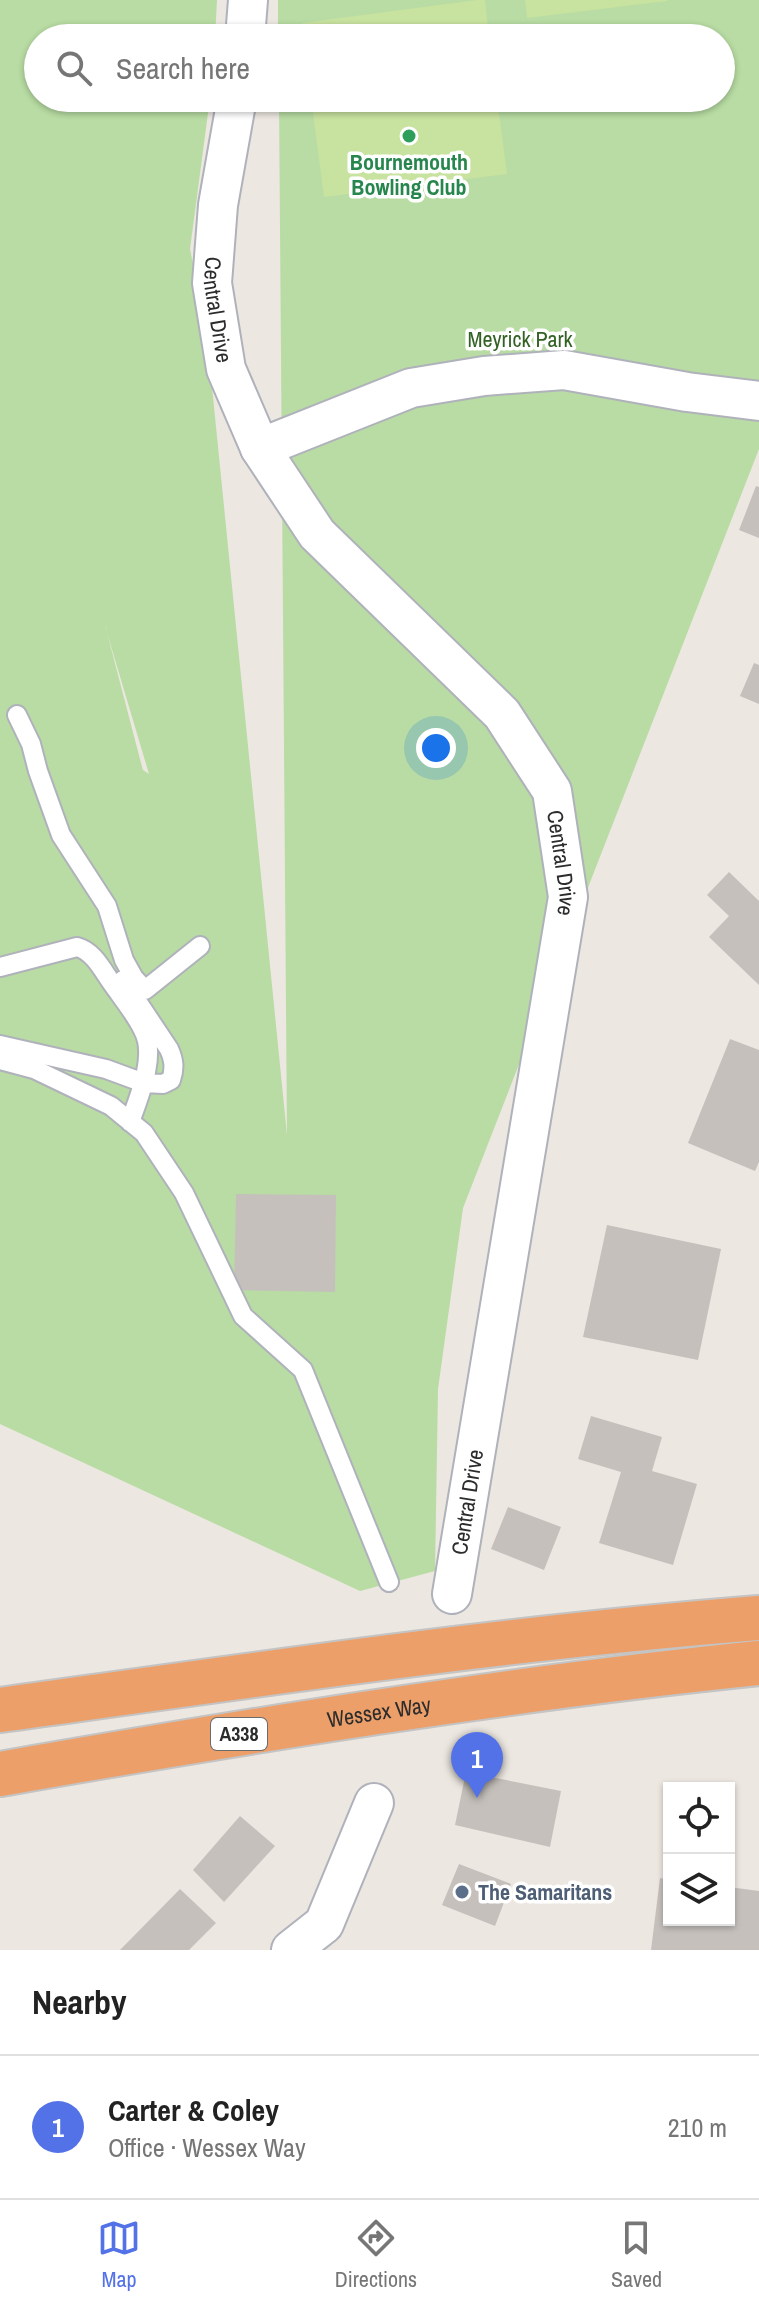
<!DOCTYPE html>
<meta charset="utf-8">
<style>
body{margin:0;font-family:"Archivo Narrow",sans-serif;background:#f2f2f2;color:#222}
.controls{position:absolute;right:24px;bottom:24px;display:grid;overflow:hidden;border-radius:0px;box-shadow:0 2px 6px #0004}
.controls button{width:72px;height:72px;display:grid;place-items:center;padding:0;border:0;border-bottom:2px solid #e0e0e0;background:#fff;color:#222;font:40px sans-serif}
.you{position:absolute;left:436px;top:748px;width:28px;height:28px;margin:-20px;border:6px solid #fff;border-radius:50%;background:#1a73e8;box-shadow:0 0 0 12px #1a73e833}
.badge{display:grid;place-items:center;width:52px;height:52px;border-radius:50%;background:#5372e7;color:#fff;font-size:26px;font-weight:700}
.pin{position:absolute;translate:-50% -66px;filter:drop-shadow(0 2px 4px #0008)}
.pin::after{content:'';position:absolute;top:42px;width:28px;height:24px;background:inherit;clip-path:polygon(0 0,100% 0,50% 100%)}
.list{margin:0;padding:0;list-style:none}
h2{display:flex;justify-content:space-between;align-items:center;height:104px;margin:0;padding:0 32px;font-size:34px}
h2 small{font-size:26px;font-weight:400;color:#767676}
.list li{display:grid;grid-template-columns:52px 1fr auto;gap:24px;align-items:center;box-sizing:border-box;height:144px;padding:0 32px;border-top:2px solid #e0e0e0}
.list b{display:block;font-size:30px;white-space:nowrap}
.list p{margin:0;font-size:26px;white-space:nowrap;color:#767676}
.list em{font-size:26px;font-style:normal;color:#767676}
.icon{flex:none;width:44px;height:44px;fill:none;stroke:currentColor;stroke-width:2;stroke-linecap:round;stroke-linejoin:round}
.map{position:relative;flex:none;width:759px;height:1950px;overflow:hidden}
.search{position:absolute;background:#fff;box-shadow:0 2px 6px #0004;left:24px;right:24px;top:24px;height:88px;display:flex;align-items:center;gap:20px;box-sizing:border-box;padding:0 28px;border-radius:44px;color:#767676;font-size:30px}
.sheet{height:248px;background:#fff}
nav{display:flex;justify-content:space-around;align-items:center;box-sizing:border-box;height:112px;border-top:2px solid #e0e0e0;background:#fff;font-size:22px;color:#767676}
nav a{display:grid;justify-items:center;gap:4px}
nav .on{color:#5372e7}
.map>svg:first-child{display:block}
</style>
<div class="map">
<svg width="759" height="1950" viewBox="0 0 759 1950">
<rect width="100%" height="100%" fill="#ece7e0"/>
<path fill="#b8dca3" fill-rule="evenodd" d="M0,0h217l-2,38h-177v60h172l-20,151 16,78 81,808 -8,-1037h442v-60h-443v-38h481v449l-296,759 -25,181 -3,182 -75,20 -360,-167zM105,625v1l44,148 -6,-4 -2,-7z"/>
<path fill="#c8e2a0" d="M477,0h8l4,38h-185l-2,-15z
M525,0h142v1l-140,17z
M311,98h186l10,76 -183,23z"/>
<path fill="#c5c0bc" d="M756,486l3,1v51l-20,-8z
M754,663l5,2v39l-19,-8z
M729,872l30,29v84l-50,-48 20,-21 -22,-21z
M730,1039l29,11v112l-4,9 -67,-28z
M236,1194l100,1 -1,97 -101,-2z
M607,1225l114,24 -23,111 -115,-23z
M591,1416l71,21 -10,34 45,13 -24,81 -74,-22 22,-71 -43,-13z
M508,1507l53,20 -17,43 -53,-21z
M466,1772l95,19 -11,56 -95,-22z
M240,1816l35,30 -51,56 -31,-32z
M459,1864l52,20 -16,42 -53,-21z
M660,1878l9,2v40h60v-33l30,4v59h-108z
M180,1889l36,34 -27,27h-69z"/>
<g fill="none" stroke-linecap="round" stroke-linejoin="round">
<defs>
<path id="lane" d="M17,715l14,29 7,27 23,64 46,71 17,54 10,18 11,12 55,-44
M0,967l77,-20c16,4 25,22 34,35 11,16 24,31 32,48 14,25 -4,67 -13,92
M0,1045l106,24 38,14 19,1 8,-4c4,-12 3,-20 -2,-31l-46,-69
M0,1060l34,9 77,37 33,27 40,60 59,123 60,54 86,212"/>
<g id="street">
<path d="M245,38l3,-38"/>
<path id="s1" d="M237,98l-19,107 -6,78 14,86 34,79 57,86 185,180 50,77 16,106 -116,697"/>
<path d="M260,448l151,-60 73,-12 80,-6 123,22 72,9"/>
<path d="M291,1950l33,-26 50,-121"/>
</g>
<g id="highway">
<path d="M0,1710c253,-35 505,-72 759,-92"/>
<path id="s2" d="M0,1774c252,-44 505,-85 759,-111"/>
</g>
</defs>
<use href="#lane" stroke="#b0b2bb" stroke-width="22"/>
<use href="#street" stroke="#b0b2bb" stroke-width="42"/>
<use href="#highway" stroke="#c4c4c4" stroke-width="48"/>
<use href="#lane" stroke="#fff" stroke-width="18"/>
<use href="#street" stroke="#fff" stroke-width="38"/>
<use href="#highway" stroke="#ed9f6a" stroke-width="44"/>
</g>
<circle fill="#2e9e5b" stroke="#fff" stroke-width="3" cx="409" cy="136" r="8"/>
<circle fill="#5c6f8a" stroke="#fff" stroke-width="3" cx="462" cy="1892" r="8"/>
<g text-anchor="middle" stroke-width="7" stroke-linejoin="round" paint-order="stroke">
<rect fill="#fff" stroke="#6b6b6b" stroke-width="2" x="211" y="1718" width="56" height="32" rx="6"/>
<g font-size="20" font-weight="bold" fill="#2c2c2c">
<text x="239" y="1741">A338</text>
</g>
<g font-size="22" font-weight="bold" fill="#27864d" stroke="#fff">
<text x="409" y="170">Bournemouth<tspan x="409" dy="25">Bowling Club</tspan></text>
</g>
<g font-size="22" fill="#2c2c2c" stroke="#fff">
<text dy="8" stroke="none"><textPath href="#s1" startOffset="214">Central Drive</textPath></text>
<text dy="8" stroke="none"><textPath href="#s1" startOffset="886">Central Drive</textPath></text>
<text transform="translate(467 1502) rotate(-81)" y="8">Central Drive</text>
<text dy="8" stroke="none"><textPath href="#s2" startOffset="384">Wessex Way</textPath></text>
</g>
<g font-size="22" fill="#326223" stroke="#fff">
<text x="520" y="347">Meyrick Park</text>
</g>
<g font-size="22" font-weight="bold" fill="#4e5e75" stroke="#fff" text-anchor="start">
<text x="478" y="1900">The Samaritans</text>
</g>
</g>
</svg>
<div class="controls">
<button><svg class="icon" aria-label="locate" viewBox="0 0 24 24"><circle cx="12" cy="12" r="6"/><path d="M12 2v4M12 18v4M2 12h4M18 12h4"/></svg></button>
<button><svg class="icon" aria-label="layers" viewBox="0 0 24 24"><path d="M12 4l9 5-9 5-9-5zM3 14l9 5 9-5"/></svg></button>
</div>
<div class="you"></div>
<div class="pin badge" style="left:477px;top:1798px">1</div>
<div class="search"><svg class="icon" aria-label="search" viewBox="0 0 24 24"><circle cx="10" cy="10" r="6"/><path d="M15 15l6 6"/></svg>Search here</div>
</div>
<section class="sheet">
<h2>Nearby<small></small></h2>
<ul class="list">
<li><span class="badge">1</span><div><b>Carter &amp; Coley</b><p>Office · Wessex Way</p></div><em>210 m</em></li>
</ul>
</section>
<nav>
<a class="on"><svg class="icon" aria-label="map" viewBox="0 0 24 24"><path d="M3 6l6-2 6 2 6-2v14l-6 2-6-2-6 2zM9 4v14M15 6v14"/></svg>Map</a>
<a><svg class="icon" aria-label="directions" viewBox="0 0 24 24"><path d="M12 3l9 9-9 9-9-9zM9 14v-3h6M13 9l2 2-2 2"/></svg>Directions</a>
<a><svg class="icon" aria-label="saved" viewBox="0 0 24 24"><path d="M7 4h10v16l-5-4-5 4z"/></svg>Saved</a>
</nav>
